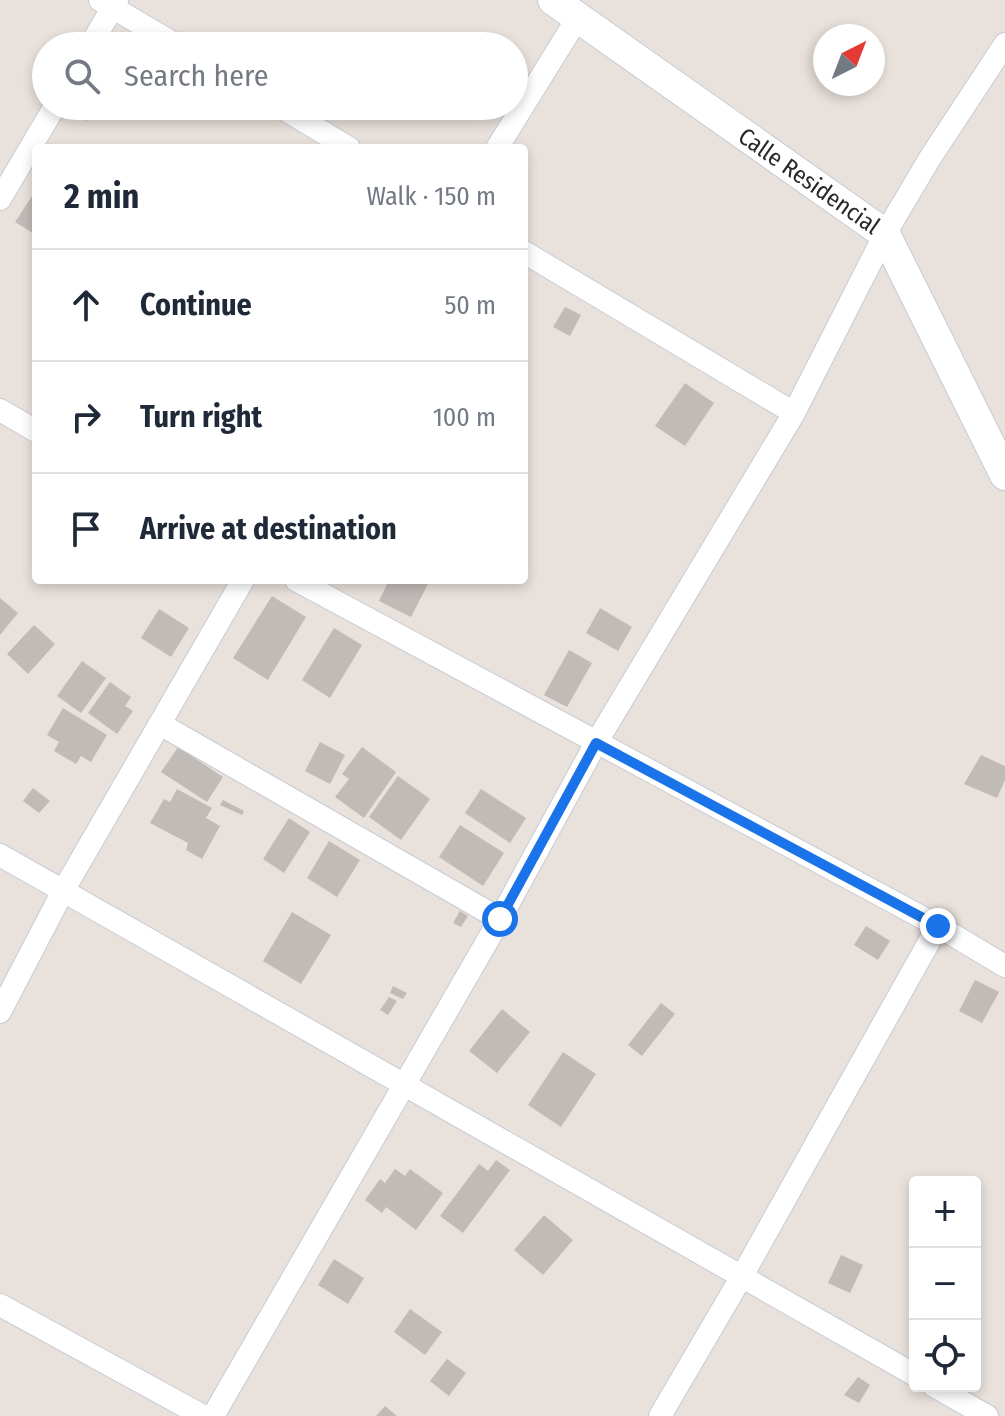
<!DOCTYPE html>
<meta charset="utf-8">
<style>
body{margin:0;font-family:"Fira Sans Condensed",sans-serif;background:#f6f6f7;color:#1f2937}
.controls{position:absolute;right:24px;bottom:24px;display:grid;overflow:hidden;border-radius:8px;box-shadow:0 4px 12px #0003}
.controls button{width:72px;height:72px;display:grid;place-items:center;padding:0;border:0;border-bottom:2px solid #e0e1e3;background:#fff;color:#1f2937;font:40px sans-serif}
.compass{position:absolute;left:813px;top:24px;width:72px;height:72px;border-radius:50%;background:#fff;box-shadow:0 4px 12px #0003;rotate:42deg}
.stop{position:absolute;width:24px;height:24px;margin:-18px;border:6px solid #1a73e8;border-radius:50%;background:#fff}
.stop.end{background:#1a73e8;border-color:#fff;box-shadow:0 2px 8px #0008}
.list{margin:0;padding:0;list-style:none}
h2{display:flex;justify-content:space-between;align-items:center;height:104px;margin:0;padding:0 32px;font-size:34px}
h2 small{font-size:26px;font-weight:400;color:#747a83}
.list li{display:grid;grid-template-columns:52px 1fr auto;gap:24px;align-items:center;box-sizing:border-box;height:112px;padding:0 32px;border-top:2px solid #e0e1e3}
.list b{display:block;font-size:30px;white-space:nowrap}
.list em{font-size:26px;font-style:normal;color:#747a83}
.icon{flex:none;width:44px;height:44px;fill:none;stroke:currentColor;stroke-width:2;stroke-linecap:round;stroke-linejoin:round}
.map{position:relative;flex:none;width:1005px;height:1416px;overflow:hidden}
.search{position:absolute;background:#fff;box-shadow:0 4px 12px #0003;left:32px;top:32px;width:496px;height:88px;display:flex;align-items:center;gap:20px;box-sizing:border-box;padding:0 28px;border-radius:44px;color:#747a83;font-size:30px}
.panel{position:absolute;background:#fff;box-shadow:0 4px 12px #0003;left:32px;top:144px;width:496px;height:440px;border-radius:8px}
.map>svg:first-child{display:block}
</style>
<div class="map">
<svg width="1005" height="1416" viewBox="0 0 1005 1416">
<rect width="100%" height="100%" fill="#e9e1db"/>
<path fill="#c1bbb8" d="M71,106h24l-9,15 -19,-10z
M34,193l2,2v40l-21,-13z
M565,307l16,8 -11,21 -17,-9z
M685,383l29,20 -29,43 -30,-20z
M389,580l8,4 2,-4h31l-19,37 -32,-16z
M272,596l34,21 -38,63 -35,-22z
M0,598l18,15 -18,22z
M600,608l32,19 -14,24 -32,-18z
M159,609l30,19 -18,29 -30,-19z
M34,625l21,19 -27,30 -21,-20z
M334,628l28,17 -32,53 -28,-18z
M569,650l23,13 -25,44 -23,-12z
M82,661l24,17 -25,35 -24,-17z
M110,682l21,15 -6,9 8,5 -16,23 -29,-21z
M63,708l44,27 -16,27 -10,-6 -5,8 -22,-13 5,-9 -12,-7z
M320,742l25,13 -15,29 -25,-13z
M178,747l45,30 -16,25 -46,-30z
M362,747l34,25 -32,46 -29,-21 14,-18 -7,-5z
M981,755l24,11v14l-8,18 -33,-14z
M398,776l32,23 -29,41 -32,-23z
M33,788l17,13 -11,12 -16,-12z
M177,789l35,19 -6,10 14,8 -18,33 -16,-9 2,-7 -38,-20 14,-24 6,3z
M481,789l45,29 -16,25 -45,-30z
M223,800l21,11 -2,4 -22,-10z
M289,818l21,14 -26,41 -21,-14z
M460,825l44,28 -21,33 -44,-29z
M329,841l31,19 -23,37 -30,-19z
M460,911l8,5 -7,11 -8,-4z
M292,912l39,23 -30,49 -38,-23z
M866,926l24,15 -12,19 -24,-15z
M975,980l24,12 -17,31 -23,-12z
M393,986l14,7 -4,6 -13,-6z
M389,997l8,4 -9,14 -8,-5z
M661,1003l14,11 -33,42 -14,-11z
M502,1009l28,23 -33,41 -28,-22z
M563,1052l33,22 -35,53 -33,-22z
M496,1160l14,10 -47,63 -23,-17 39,-52 9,7z
M395,1169l10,7 5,-7 33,24 -27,37 -30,-23 -4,6 -17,-13 15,-21 5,4z
M544,1215l29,25 -30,35 -29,-25z
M841,1255l22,10 -13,28 -22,-10z
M334,1259l30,19 -16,26 -30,-19z
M410,1309l32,23 -17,23 -31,-23z
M447,1359l19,14 -17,23 -19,-15z
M858,1377l12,8 -11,18 -15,-8z
M385,1406l12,10h-21z"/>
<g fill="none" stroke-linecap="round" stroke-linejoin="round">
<defs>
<path id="street" d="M100,0l78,46
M90,46l27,-46
M279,106l70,42
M497,148l80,-129
M0,199l55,-93
M524,252l270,161
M0,410l36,21
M296,580l642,346 67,40
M160,724l340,195
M0,855l915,520
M0,1012l63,-121 180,-311
M0,1305l203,111
M934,1386l53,30
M213,1416l287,-497 96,-176 198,-330 91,-179 45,-76 75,-114
M660,1416l82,-140 196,-350"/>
<path id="secondary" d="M553,0l332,234 120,241"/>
</defs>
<use href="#street" stroke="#c7cbd4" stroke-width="24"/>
<use href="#secondary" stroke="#c7cbd4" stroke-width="32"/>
<use href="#street" stroke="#fff" stroke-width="22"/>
<use href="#secondary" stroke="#fff" stroke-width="30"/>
</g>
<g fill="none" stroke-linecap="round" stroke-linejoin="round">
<path stroke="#1a73e8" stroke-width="10" d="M500,919l96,-176 342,183"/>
</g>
<g text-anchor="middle" stroke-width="6" stroke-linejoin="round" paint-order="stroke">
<g font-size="24" fill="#282828" stroke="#fff">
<text transform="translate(809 181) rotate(35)" y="8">Calle Residencial</text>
</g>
</g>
</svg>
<div class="controls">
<button>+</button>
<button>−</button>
<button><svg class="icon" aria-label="locate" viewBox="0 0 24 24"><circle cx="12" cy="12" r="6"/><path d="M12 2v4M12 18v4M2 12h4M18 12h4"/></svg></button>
</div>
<svg class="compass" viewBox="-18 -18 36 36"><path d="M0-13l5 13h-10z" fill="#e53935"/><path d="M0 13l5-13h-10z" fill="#747a83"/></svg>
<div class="stop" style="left:500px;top:919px"></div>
<div class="stop end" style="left:938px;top:926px"></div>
<div class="search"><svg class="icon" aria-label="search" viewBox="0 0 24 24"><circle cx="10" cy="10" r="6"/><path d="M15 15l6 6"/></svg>Search here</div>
<section class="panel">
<h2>2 min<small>Walk · 150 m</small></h2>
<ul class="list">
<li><svg class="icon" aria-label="ahead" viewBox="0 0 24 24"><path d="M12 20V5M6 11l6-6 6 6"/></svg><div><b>Continue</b></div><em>50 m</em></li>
<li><svg class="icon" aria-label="right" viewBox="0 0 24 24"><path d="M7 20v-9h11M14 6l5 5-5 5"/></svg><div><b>Turn right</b></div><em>100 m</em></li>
<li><svg class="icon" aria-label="arrive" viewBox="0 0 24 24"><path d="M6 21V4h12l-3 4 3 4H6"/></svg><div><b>Arrive at destination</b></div></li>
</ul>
</section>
</div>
